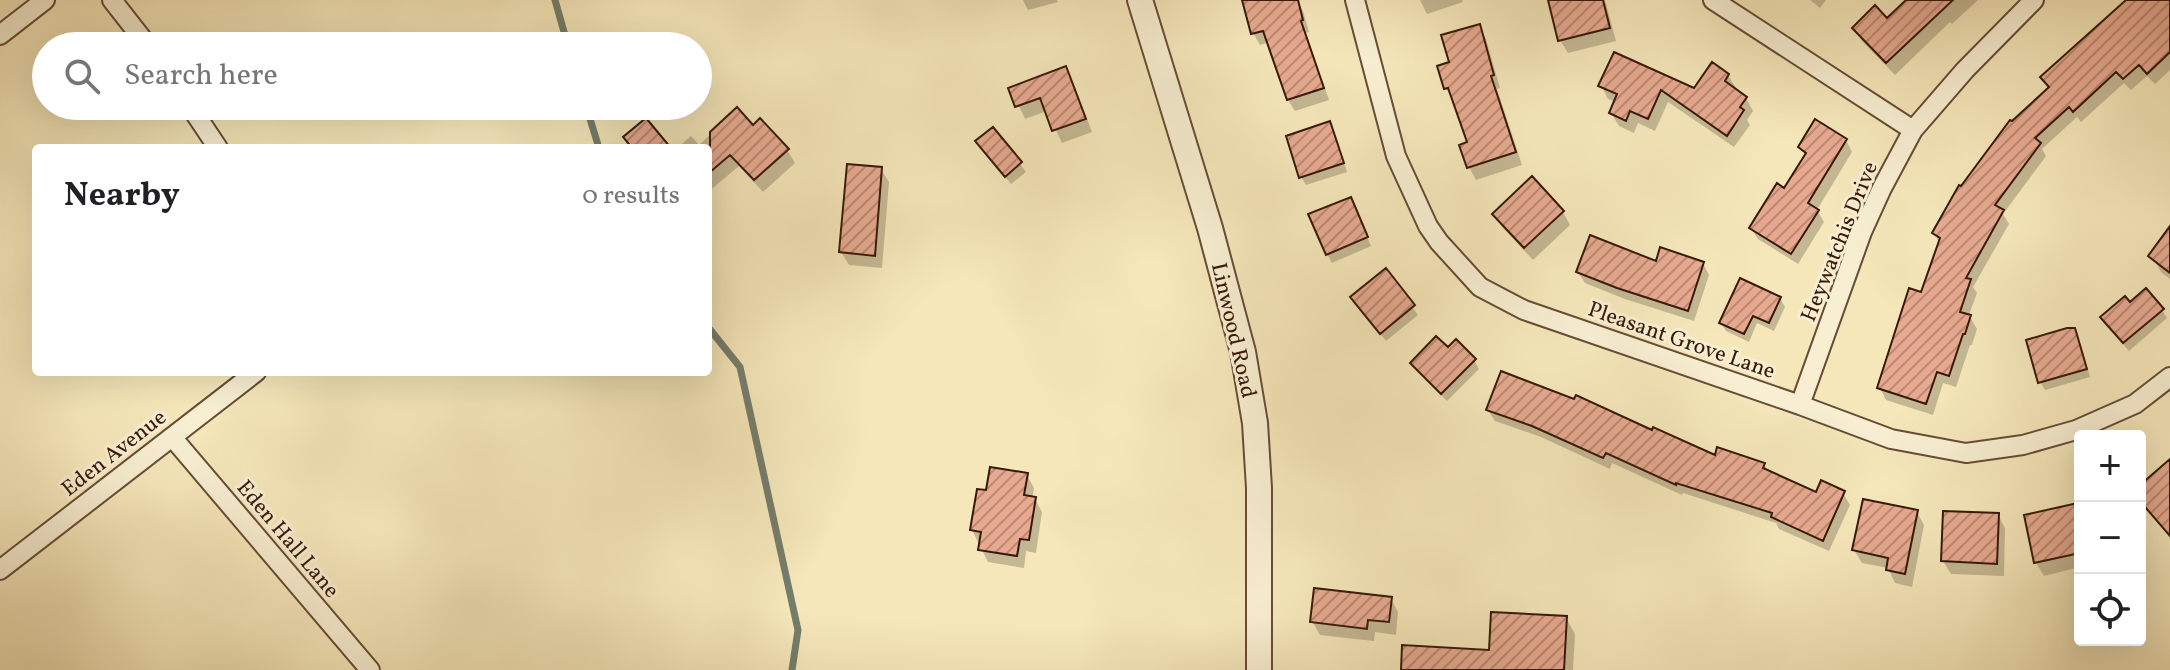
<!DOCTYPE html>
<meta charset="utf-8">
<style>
body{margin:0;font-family:Vollkorn,serif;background:#f2f2f2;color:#202124}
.controls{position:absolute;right:24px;bottom:24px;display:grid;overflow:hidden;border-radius:8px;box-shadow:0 8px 32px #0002}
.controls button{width:72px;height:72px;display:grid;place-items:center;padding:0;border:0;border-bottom:2px solid #e0e0e0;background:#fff;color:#202124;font:40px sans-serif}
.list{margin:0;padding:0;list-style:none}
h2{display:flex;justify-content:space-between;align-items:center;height:104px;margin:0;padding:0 32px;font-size:34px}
h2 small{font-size:26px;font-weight:400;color:#757577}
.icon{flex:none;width:44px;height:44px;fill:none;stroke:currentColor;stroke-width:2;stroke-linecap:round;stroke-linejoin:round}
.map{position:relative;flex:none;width:2170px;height:670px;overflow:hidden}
.search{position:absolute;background:#fff;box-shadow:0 8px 32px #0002;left:32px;top:32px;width:680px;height:88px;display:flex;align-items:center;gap:20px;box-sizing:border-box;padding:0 28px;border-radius:44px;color:#757577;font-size:30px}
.panel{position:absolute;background:#fff;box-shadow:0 8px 32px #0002;left:32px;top:144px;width:680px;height:232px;border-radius:8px}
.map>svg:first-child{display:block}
</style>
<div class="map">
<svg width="2170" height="670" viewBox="0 0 2170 670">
<defs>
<pattern id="building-hatch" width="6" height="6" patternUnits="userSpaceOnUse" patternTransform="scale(2)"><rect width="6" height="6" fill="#e7aa90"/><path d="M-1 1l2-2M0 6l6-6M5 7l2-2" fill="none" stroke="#bc8974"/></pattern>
</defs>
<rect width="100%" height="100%" fill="#f5e7ba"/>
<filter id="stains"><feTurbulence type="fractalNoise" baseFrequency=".0025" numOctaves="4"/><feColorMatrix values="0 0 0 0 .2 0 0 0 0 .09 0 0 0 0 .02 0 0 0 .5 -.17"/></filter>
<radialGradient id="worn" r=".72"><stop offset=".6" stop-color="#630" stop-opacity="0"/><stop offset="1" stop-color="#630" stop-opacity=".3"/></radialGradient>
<path fill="#0003" d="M1023,0h34l1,2 -30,8z
M1245,0h52l6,11 6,21 -3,1 23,67 -34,11 -7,-11 -19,-58 -9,3 -7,-12z
M1420,0h42l1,2 -36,12z
M1550,0h55l11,41 -48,12 -8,-13z
M1810,0h16l-6,8z
M1909,0h69l-26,24 -2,-2 -55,53 -33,-34 -7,-13 32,-7z
M2128,0h42v44l-5,4 5,7v15l-15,14 -8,-8 -16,14 -7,-7 -43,39 -4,-5 -35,32 4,7 -43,58 6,10 -36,63 4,6 -8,22 8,14 -5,16h-2l-14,42 -13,-4 -10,32 -47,-15 -6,-12 43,-93 17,-51 -6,-11 116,-144 -7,-12z
M1479,26l7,13 14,49 -3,1 25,76 -46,15 -7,-13v-23l-16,-43 -7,-13 6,-24z
M698,48l9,25 -9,2z
M1065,69l8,13 19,50 -30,11 -15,-32 -22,8 -14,-30z
M1728,75l8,13 -2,2 12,8 7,13 -6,9 3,5 -16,22 -66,-45 -13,29 -17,-8 -4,10 -15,-7 -8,-13 5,-11 -8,-3 -7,-14 94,6z
M737,110l16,17 34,23 8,13 -32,29 -24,-26 -31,26v-44h-31l14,-12 8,9z
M1329,124l5,8 13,40 -41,13 -5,-8z
M993,129l33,43 -15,12 -28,-34z
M1846,140l6,12 -35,58 7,12 -26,42 -40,-25 -7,-11 34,-37 21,-34 -6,-10z
M881,169l8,13 -7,86 -33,-3 -8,-13z
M1355,208l16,38 -39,17 -5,-9z
M1563,212l7,13 -37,35 -31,-33 -7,-13z
M2170,229v50l-9,-7 -8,-14z
M1703,263l6,12 -15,46 -69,-22 -40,-16 -7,-11 79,-8z
M1385,271l33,44 -32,26 -28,-35z
M1780,298l5,9 -11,24 -17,-8 -8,19 -23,-11 -5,-8z
M2130,305l32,5 5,8 -38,33 -21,-25z
M2074,330l5,9 11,38 -45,13 -5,-8z
M1448,350l26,10 5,9 -32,32 -30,-30 -5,-8z
M1488,410l165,22 63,25 48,7 5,9 48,22 26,-2 7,12 -21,46 -50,-22 -3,-6 -93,-30 -1,2 -70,-32 -2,6 -69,-32 -46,-16z
M2170,465v72l-30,-35v-15z
M1027,475l7,13 -2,11h3l7,13 -6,41 -10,-2 -2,17 -36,-6 -16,-32 15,-37z
M2077,506l3,5v56l-36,9 -8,-13 -10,-46z
M1917,512l7,13 -12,62 -17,-4 -7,-15 -26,-5 -8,-13z
M1998,515l7,13 -1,48 -53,-2 -8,-13z
M1391,599l7,13 -2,23 -21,-3 -1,9 -54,-6 -8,-14z
M1566,618l9,16 -2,36h-170l88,-18z"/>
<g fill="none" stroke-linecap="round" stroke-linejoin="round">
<path stroke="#747d6b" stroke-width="7" d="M555,0l13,46
M586,106l13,42
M708,327l32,40 58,263 -6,40"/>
</g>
<path fill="url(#building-hatch)" stroke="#381809" stroke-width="2" d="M1242,0h56l5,20 -2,1 23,67 -37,12 -24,-69 -12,3z
M1548,0h55l7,28 -52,13z
M1906,0h47l-67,63 -34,-35 23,-23 12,13z
M2126,0h44v52l-23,22 -8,-9 -16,14 -7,-7 -43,40 -4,-5 -34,31 6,5 -46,62 9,5 -38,68 5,1 -11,33 11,3 -6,19h-2l-14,42 -12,-4 -11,32 -49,-16 32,-100 12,4 19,-54 -8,-5 27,-48 2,1 49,-66 2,1 37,-34 -9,-10z
M1480,24l14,51 -3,1 25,76 -49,16 -8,-23 8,-3 -19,-54 -4,1 -7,-23 12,-4 -8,-27z
M1614,52l80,36 18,-26 17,12 -4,7 22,16 -7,10 4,3 -17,26 -66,-46 -13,29 -18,-8 -4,10 -17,-8 8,-19 -19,-8z
M1066,66l20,53 -34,12 -12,-33 -25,9 -7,-19z
M737,107l16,18 7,-7 29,31 -35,31 -24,-25 -20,17v-40z
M646,118l25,30h-39l-9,-11z
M1815,119l32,20 -39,64 11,7 -28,44 -42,-26 28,-45 7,5 22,-35 -8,-6z
M1330,121l14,42 -45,15 -13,-42z
M993,127l29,35 -17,15 -30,-36z
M847,164l35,3 -7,89 -36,-4z
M1532,176l32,35 -40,37 -32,-34z
M1351,197l17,40 -42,18 -18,-41z
M2170,226v47l-22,-17z
M1590,235l66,26 4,-14 44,15 -16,49 -71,-23 -41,-16z
M1386,268l29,37 -35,29 -30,-37z
M1740,278l41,19 -12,26 -16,-7 -9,18 -25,-11z
M2146,288l18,21 -41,34 -23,-26 25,-21 5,6z
M2067,328h8l12,41 -49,14 -12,-43z
M1436,336l12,11 8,-8 20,20 -35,35 -31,-31z
M1501,371l73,28 2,-4 76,35 1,-3 62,28 2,-8 48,16 -2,5 53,24 5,-12 24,11 -22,50 -52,-24 1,-4 -96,-30v2l-70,-32 -3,5 -71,-32 -46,-16z
M2170,459v77l-30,-35v-16z
M990,467l38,6 -4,22 12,2 -7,43 -9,-1 -3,17 -39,-6 3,-18 -11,-2 7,-41 9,1z
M1863,499l55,11 -13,64 -19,-4 2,-12 -36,-8z
M2078,503l2,10v40l-46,10 -10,-48z
M1943,511l56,2 -2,51 -56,-3z
M1314,588l78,9 -3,25 -21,-2 -1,9 -57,-7z
M1491,612l76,4 -3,54h-163l1,-25 87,5z"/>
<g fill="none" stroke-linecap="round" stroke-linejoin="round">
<defs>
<path id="minor" d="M112,0l36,46
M1355,0l41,156 32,70 11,16 41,45 44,23 276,95 91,34 75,14 57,-8 53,-15 59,-26 35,-27
M1713,0l200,130
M0,35l45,-35
M190,106l28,42
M1800,405l62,-173 20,-44 31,-58 52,-60 69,-70
M172,437l198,233
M0,570l256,-198"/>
<path id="tertiary" d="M1140,0l70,228 33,124 12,71 4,65v182"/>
</defs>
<use href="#minor" stroke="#674c35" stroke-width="22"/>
<use href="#tertiary" stroke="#674c35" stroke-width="28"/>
<use href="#minor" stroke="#f8efd2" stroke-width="18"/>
<use href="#tertiary" stroke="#f8efd2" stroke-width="24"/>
</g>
<g text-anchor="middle" stroke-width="6" stroke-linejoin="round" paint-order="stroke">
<g font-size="22" fill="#381809" stroke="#f8efd2">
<text transform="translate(1838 241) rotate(-68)" y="8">Heywatchis Drive</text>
<text transform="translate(1235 330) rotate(77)" y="8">Linwood Road</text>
<text transform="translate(1682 339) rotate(19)" y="8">Pleasant Grove Lane</text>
<text transform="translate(113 452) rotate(-38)" y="8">Eden Avenue</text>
<text transform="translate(289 538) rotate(50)" y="8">Eden Hall Lane</text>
</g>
</g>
<rect width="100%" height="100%" filter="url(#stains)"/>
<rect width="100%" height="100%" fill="url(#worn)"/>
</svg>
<div class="controls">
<button>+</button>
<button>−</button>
<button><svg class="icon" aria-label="locate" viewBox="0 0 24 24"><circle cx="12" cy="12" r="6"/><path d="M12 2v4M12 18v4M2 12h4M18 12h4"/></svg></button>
</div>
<div class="search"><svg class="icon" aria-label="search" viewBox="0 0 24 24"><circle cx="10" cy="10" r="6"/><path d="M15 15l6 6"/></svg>Search here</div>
<section class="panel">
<h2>Nearby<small>0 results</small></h2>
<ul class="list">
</ul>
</section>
</div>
